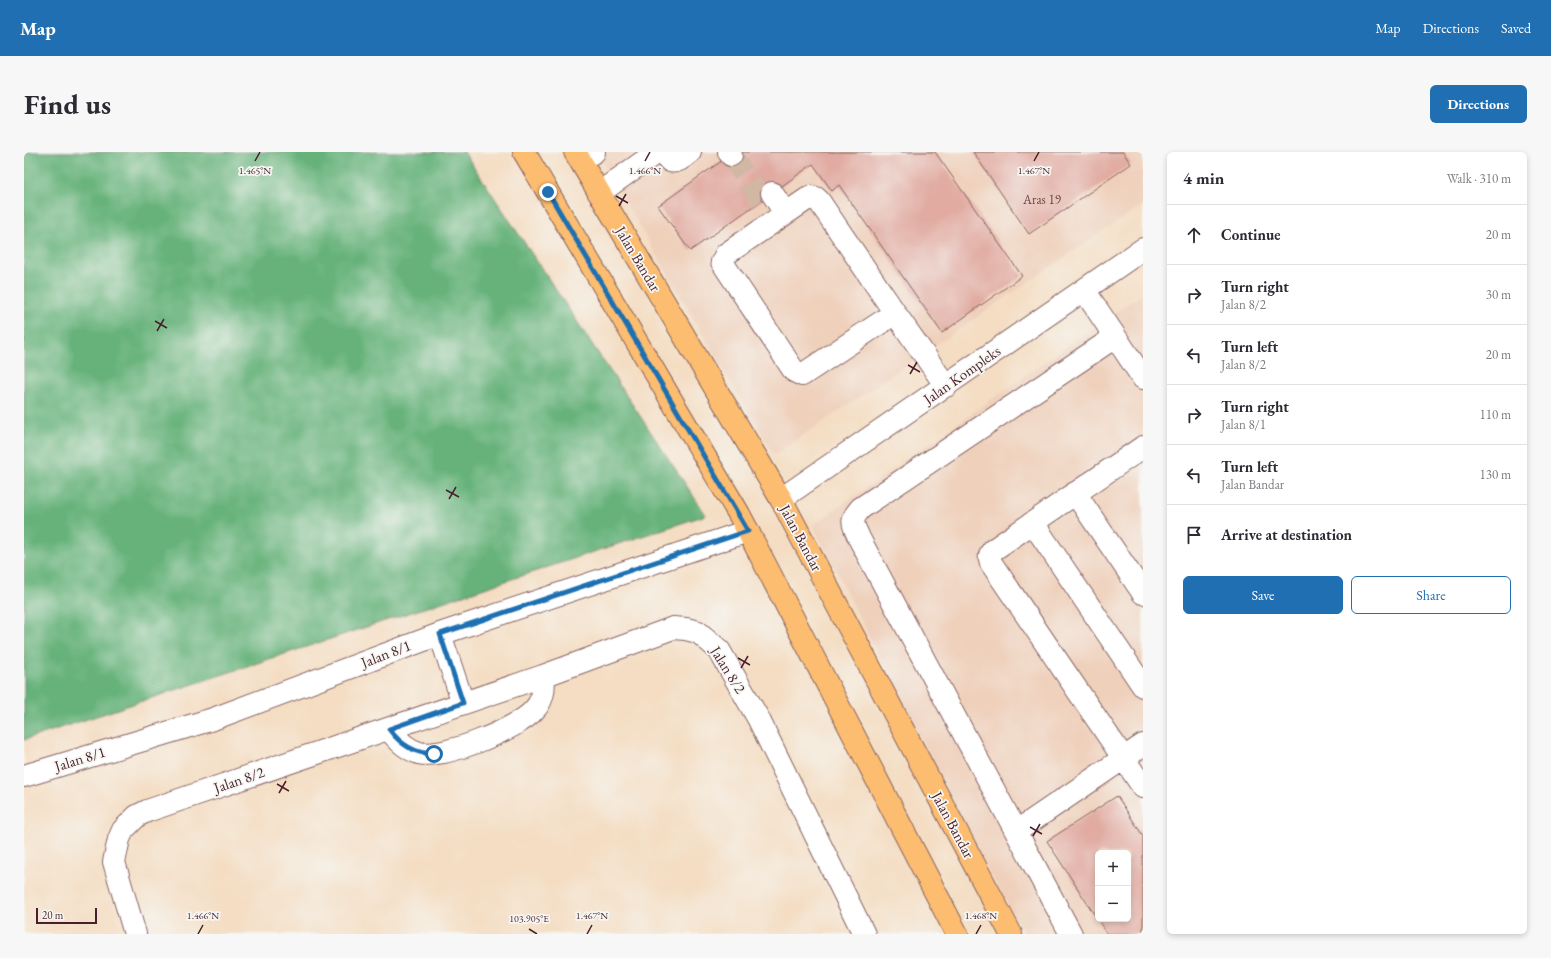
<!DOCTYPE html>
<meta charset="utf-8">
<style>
body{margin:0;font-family:"EB Garamond",serif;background:#f7f7f7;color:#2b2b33}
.controls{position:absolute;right:12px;bottom:12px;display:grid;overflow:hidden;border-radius:6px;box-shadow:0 2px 6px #0003}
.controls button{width:36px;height:36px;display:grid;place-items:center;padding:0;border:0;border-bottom:1px solid #e1e1e2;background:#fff;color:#2b2b33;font:20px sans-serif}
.scale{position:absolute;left:12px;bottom:10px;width:61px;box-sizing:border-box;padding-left:4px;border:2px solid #4a1f2b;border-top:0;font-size:11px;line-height:14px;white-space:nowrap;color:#4a1f2b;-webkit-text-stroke:3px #f6f6f2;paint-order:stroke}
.stop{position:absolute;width:12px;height:12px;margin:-9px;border:3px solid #1f6fb2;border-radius:50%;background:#fff}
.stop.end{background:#1f6fb2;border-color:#fff;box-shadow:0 1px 4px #0008}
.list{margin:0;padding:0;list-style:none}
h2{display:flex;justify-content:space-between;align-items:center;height:52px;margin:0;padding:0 16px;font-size:17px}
h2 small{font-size:13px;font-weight:400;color:#7c7c81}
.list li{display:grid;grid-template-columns:26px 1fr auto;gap:12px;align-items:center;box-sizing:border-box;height:60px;padding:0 16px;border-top:1px solid #e1e1e2}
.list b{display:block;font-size:15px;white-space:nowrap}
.list p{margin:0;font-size:13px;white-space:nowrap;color:#7c7c81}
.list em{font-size:13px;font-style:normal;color:#7c7c81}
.actions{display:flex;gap:8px;padding:12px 16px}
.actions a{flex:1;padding:9px 0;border:1px solid #1f6fb2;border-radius:6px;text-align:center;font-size:14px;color:#1f6fb2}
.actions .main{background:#1f6fb2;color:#fff}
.icon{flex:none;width:22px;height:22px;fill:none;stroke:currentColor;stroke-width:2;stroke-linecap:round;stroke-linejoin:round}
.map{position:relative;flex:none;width:1119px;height:782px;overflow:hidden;border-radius:6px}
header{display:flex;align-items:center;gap:24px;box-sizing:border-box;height:56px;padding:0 20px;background:#1f6fb2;color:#fff}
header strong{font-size:19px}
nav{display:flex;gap:22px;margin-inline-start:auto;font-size:14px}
.intro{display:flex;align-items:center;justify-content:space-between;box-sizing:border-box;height:96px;padding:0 24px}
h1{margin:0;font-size:28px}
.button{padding:10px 18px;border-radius:6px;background:#1f6fb2;color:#fff;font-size:14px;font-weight:700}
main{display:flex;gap:24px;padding:0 24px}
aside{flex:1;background:#fff;border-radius:6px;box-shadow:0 2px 6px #0003}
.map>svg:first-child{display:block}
</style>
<header>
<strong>Map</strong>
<nav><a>Map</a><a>Directions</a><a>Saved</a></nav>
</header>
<div class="intro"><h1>Find us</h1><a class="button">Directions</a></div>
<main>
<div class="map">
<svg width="1119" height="782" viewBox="0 0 1119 782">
<rect width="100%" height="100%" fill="#f6f6f2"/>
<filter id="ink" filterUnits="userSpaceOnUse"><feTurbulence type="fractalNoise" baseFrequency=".025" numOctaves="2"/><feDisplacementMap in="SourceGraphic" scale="8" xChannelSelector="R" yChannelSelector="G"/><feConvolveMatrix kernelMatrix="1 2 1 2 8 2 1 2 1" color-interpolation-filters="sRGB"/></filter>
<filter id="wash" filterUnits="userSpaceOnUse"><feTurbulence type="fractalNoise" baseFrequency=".012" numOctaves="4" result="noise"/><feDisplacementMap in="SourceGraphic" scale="16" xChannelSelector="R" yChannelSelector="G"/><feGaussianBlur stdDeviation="0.9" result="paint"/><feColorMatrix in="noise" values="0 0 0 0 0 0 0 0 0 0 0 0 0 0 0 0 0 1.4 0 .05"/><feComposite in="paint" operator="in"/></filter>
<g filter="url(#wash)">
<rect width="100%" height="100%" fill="#f4ddc2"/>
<path fill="#efd0bb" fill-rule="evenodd" d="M572,0h547v52l-369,251z
M1119,141v641h-118l-42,-72 -170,-337zM1074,701h30v66h-30z"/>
<path fill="#66b27a" stroke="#586852" d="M0,0h440l242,363 -682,225z"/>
<g id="blocks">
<path fill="#e1aba1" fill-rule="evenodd" d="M710,0h201l87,124 -80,57 -103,-148 -7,6 -19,-27 -123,87 -32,-45z
M949,0h150l8,12 -102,70z
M1093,644l26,40v98h-36l-60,-93zM1074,701h30v66h-30z"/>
</g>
</g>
<g filter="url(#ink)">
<use href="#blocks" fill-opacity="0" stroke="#866260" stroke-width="1"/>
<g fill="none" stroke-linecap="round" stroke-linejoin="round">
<path stroke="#d2b7a4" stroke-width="22" stroke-dasharray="22 11" stroke-linecap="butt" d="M707,3l31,46"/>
<defs>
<path id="minor" d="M638,0l8,9c8,2 14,-4 20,-9
M705,0l2,3
M557,8l13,-8
M575,41l58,-41
M748,41l13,20
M787,45l5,1 3,3 76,112 -93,62 -8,-4 -72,-109 4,-8 81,-55z
M1060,138l59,88
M871,161l51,73
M1119,295l-150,103c-4,5 -4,7 -2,13l152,224
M1051,341l68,100
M757,347l362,-250
M1009,371l110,163
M416,482l23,69
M365,577c8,11 17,20 30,24 24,6 99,-24 115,-43 9,-9 11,-22 9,-34
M0,624l189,-57 227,-85 308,-103
M993,679l126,-86
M111,782l-21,-72 5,-23 4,-9 14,-14 10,-5 396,-135 130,-48 13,1 12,3 21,18 39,68 106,216
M1047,782l-211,-394c-7,-16 -11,-19 1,-32l254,-171"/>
<path id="major" d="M500,0l215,362 218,420
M551,0l206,347 230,435"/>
</defs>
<use href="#minor" stroke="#866260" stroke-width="24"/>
<use href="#major" stroke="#866260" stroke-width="24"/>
<use href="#minor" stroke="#fff" stroke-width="22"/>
<use href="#major" stroke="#fcbd6f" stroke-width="22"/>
</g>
</g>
<g fill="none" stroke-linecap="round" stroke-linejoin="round" filter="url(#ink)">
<path stroke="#1f6fb2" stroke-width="5" d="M410,602c-20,0 -34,-10 -45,-25l74,-26 -23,-69 308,-103 -200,-339"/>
</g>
<path fill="none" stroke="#4a1f2b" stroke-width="1.5" d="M231,9l5,-9M621,9l5,-9M1010,9l5,-9M592,44l12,7M595,54l7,-12M131,169l12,7M133,179l7,-12M884,213l12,7M886,222l7,-12M422,338l13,7M425,347l7,-12M714,506l12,7M717,516l7,-12M253,632l12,7M255,641l7,-12M1006,675l12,7M1009,684l7,-12M505,777l8,5M174,782l5,-9M563,782l5,-9M952,782l5,-9"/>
<g text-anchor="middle" stroke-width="3.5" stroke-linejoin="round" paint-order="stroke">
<g font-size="13" fill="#704248">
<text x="1018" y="52">Aras 19</text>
</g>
<g font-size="15" fill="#4a1f2b" stroke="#f6f6f2">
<text transform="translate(614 107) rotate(59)" y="5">Jalan Bandar</text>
<text transform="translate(938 223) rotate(-35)" y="5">Jalan Kompleks</text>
<text transform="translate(777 386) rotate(62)" y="5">Jalan Bandar</text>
<text transform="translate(362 502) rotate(-21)" y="5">Jalan 8/1</text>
<text transform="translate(704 518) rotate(58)" y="5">Jalan 8/2</text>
<text transform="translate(56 607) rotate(-17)" y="5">Jalan 8/1</text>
<text transform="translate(215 628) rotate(-19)" y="5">Jalan 8/2</text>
<text transform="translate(929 673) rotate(62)" y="5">Jalan Bandar</text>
</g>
</g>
<g font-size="10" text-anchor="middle" fill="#4a1f2b" stroke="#f6f6f2" stroke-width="3.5" stroke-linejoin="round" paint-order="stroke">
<text x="231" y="22">1.465°N</text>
<text x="621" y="22">1.466°N</text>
<text x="1010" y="22">1.467°N</text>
<text x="179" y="767">1.466°N</text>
<text x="568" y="767">1.467°N</text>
<text x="957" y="767">1.468°N</text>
<text x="505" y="770">103.905°E</text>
</g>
</svg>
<div class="controls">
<button>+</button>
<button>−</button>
</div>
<div class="scale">20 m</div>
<div class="stop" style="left:410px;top:602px"></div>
<div class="stop end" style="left:524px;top:40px"></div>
</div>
<aside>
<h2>4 min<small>Walk · 310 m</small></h2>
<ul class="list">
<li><svg class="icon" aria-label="ahead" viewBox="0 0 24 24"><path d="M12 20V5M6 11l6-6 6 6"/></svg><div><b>Continue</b></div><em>20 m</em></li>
<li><svg class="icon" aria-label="right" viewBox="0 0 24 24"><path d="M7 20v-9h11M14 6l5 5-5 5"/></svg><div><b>Turn right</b><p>Jalan 8/2</p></div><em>30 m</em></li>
<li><svg class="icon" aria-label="left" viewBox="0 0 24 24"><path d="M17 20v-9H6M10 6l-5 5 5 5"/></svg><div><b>Turn left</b><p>Jalan 8/2</p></div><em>20 m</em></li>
<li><svg class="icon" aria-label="right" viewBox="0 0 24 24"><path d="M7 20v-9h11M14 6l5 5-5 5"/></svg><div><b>Turn right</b><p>Jalan 8/1</p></div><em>110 m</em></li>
<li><svg class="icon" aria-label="left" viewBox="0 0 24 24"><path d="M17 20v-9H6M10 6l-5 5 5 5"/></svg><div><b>Turn left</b><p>Jalan Bandar</p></div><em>130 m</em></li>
<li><svg class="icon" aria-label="arrive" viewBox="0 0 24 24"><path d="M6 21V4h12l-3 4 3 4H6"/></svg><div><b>Arrive at destination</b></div></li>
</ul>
<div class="actions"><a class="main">Save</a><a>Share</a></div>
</aside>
</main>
